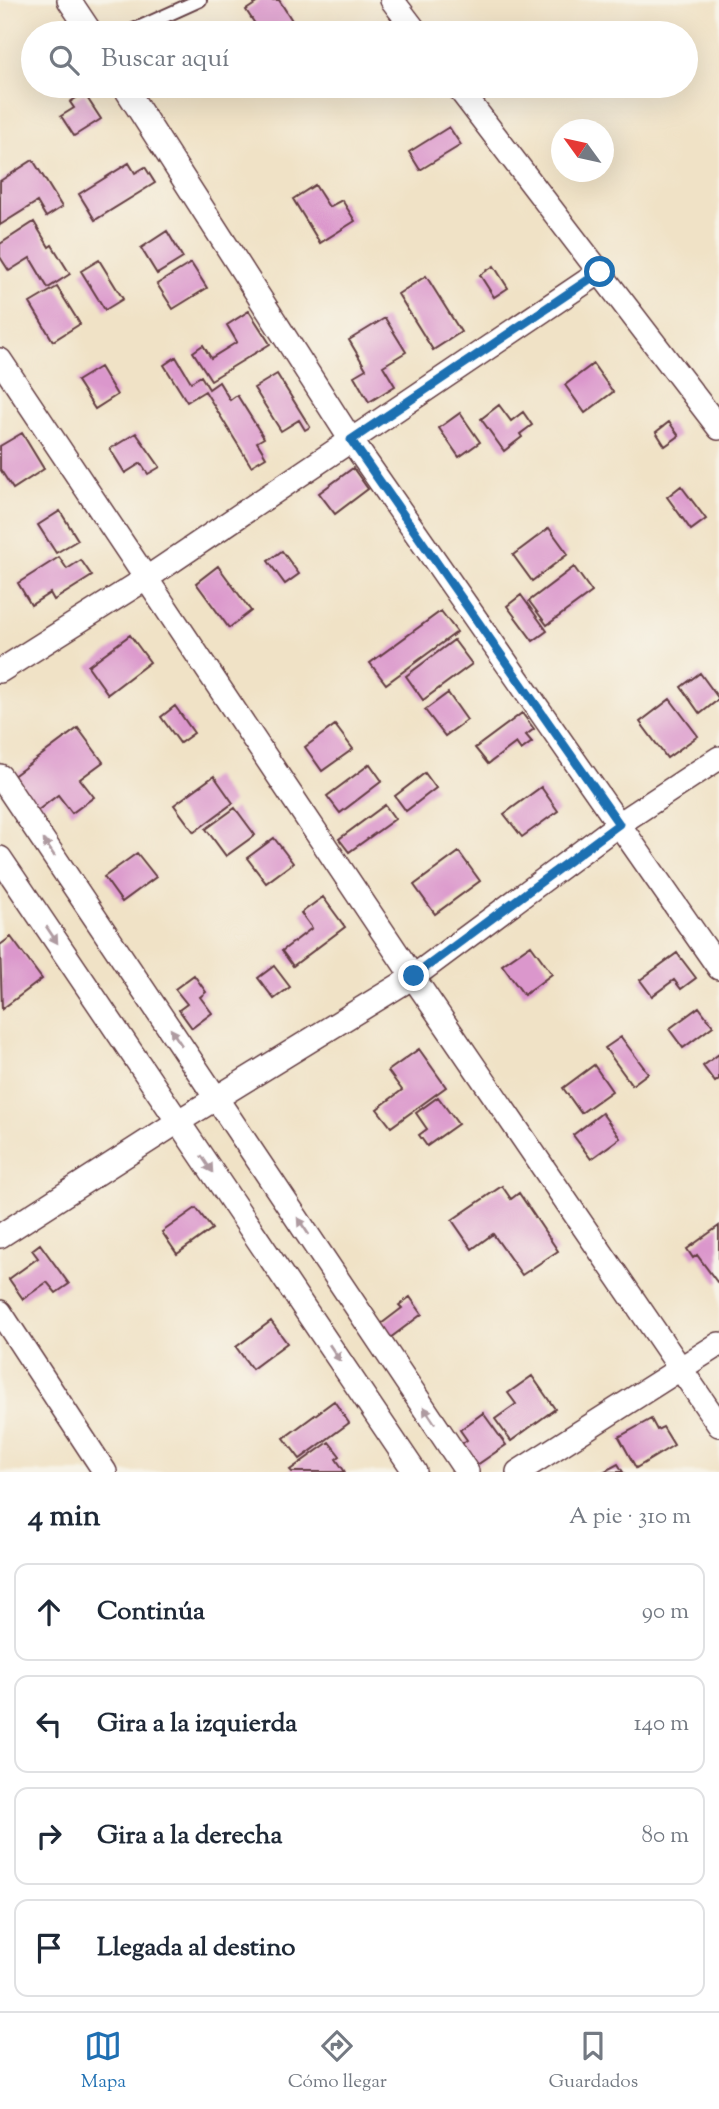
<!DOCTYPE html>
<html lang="es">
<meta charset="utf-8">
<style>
body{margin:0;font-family:"Sorts Mill Goudy",serif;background:#f2f2f3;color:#1f2937}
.compass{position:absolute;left:551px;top:119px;width:63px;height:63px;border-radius:50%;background:#fff;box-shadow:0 7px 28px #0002;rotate:303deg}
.stop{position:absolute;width:21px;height:21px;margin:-16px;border:5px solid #1f6fb2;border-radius:50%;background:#fff}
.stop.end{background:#1f6fb2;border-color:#fff;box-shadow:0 2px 7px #0008}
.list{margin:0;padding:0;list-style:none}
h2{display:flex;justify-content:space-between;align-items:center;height:91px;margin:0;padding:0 28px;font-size:30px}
h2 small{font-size:23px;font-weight:400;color:#747a83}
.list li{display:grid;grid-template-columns:46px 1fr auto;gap:21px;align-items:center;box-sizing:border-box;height:98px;margin:0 14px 14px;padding:0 14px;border:2px solid #e0e1e3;border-radius:14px}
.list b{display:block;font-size:26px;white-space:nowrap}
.list em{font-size:23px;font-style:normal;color:#747a83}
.icon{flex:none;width:38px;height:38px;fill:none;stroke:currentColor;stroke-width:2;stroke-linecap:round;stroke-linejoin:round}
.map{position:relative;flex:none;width:719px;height:1472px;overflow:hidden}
.search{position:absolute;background:#fff;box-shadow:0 7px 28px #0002;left:21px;right:21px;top:21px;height:77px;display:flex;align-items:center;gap:18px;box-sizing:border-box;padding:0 24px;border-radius:38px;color:#747a83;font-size:26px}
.sheet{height:539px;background:#fff}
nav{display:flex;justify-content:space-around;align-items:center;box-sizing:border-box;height:98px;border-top:2px solid #e0e1e3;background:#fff;font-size:19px;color:#747a83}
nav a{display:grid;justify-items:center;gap:4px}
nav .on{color:#1f6fb2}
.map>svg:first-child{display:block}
</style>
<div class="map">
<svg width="719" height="1472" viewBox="0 0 719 1472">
<rect width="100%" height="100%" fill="#f7f3e8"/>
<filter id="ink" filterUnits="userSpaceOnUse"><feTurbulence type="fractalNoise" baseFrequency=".0143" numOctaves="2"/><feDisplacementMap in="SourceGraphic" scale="14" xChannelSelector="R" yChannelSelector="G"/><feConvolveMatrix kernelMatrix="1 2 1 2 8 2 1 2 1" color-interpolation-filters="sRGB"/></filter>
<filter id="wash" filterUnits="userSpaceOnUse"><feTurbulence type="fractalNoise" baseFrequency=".00686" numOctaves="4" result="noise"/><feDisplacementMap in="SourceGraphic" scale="28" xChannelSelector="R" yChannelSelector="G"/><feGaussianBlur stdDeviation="1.57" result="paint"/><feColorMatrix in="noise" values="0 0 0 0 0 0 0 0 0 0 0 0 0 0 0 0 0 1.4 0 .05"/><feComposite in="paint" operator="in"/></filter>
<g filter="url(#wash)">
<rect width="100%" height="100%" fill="#f0e2c6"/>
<g id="blocks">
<path fill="#db97cc" d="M261,0h18l21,33h-39l-15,-23z
M84,93l17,26 -27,17 -13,-20 13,-8 -4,-6z
M449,127l12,18 -41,25 -11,-18z
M33,160l29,47 -16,10 -9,-15 -37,23v-44z
M129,163l6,10 10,-6 10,16 -60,37 -16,-26z
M315,185l14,22 13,-7 13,21 -35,22 -27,-44z
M34,222l15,25 3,-2 18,29 -22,14 -18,-30 -21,13 -9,-14v-13z
M167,231l16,27 -26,16 -16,-26z
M99,260l24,39 -18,11 -24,-39z
M191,263l16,25 -34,21 -16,-25z
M494,266l14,22 -14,9 -14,-22z
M426,276l35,56 -28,18 -35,-56z
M57,287l23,37 -27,17 -23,-38z
M249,311l21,33 -59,36 -18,-28 10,-7 8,13 26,-16 -10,-17z
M385,318l21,34 -23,14 12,20 -26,16 -15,-26 12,-7 -17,-29z
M176,357l15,25 10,-6 8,13 10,-7 11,18 7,-5 27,43 -7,4 9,15 -15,9 -46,-75 -18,11 -23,-37z
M593,364l20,28 -28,21 -20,-28z
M100,367l17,28 -22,14 -18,-28z
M277,374l33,53 -5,3 -6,-10 -18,11 -27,-43z
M499,405l12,16 12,-9 9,13 -12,9 2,3 -18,14 -23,-32z
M460,413l20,29 -21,15 -20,-29z
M669,422l10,14 -14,10 -9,-14z
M22,433l22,36 -31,20 -13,-20v-23z
M136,433l24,34 -12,7 -7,-11 -16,10 -15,-24z
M353,468l15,21 -33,25 -16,-21z
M681,486l25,33 -15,11 -24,-33z
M60,511l18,29 -22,13 -18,-28z
M549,528l19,26 -36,27 -19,-26z
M282,551l17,23 -14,10 -17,-23z
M59,557l8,12 14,-9 11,16 -38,24 -4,-7 -19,12 -13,-22z
M218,566l33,45 -22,17 -33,-45z
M574,567l18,25 -45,33 -18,-24z
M521,595l26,36 -14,10 -26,-35z
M441,611l16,21 -71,52 -16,-21z
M130,635l20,27 -42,32 -20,-28z
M454,640l18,24 -49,36 -17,-24z
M700,673l19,26 -19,15 -19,-27z
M448,693l19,27 -22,16 -20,-26z
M670,699l28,37 -31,22 -27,-36z
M175,706l19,27 -14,10 -19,-26z
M522,713l12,16 -8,6 6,7 -11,8 -5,-7 -28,21 -13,-16z
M335,725l18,24 -31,22 -17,-24z
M78,728l25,34 -23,17 14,18 -22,16 -14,-18 -25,19 -25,-34z
M370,764l12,17 -42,32 -13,-17z
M425,773l11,15 -30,23 -11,-15z
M214,776l19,27 -39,29 -20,-27z
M541,787l17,24 -36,26 -18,-23z
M385,805l10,14 -46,33 -10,-13z
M235,808l20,27 -29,21 -20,-27z
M274,838l19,25 -27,20 -19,-25z
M459,852l21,29 -45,33 -21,-29z
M137,853l19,24 -34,25 -18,-25z
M323,897l22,30 -52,39 -11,-15 30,-23 -11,-15z
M11,937l31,42 -40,30 -2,-64z
M531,945l21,29 -28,21 -22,-30z
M677,953l19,25 -15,11 -7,-9 -22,16 -12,-16z
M274,966l16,21 -16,12 -16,-21z
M194,975l12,17 -6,5 12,16 -20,15 -13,-18 8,-6 -12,-15z
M699,1007l14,19 -30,22 -14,-19z
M621,1037l27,36 -16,12 -27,-37z
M419,1049l27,38 -55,40 -14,-18 25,-19 -14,-19z
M719,1054v25l-4,3 -12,-16z
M594,1065l18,26 -31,22 -18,-25z
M438,1097l20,27 -31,22 -8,-11 8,-6 -11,-16z
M602,1113l18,25 -29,21 -18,-24z
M502,1186l9,13 8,-6 39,58 -36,24 -29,-41 -21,15 -20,-29z
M196,1208l16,21 -35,25 -15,-22z
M719,1226v55l-2,1 -20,-27 -4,3 -6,-9z
M40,1244l29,40 -13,9 -9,-11 -24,17 -14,-20 29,-21 -6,-8z
M410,1297l12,17 -32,24 -9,-14 21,-16 -3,-3z
M271,1321l16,22 -35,26 -16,-22z
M532,1376l23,33 -44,32 -16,-22 21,-15 -8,-11z
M334,1401l15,22 -49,36 -16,-21z
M483,1413l23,32 -32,22 -14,-22 7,-5 -7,-10z
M651,1419l6,11 6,-3 11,18 -38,23 -17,-31z
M329,1442l11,14 -4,3 9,13h-53l-2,-2z
M618,1464l5,8h-20z"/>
</g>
</g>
<g filter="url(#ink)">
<use href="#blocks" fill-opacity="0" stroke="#633c42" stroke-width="2"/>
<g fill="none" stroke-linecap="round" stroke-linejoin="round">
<defs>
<path id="lane" d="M127,33l73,-33"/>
<path id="street" d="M69,0l22,33
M392,0l25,33
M124,86l227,354 368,528
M457,86l262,342
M0,360l413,617 306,448
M0,671l147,-93 453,-306
M0,776l467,696
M0,858l415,614
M0,1236l179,-115 234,-144 206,-153 100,-66
M0,1312l105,160
M518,1472l201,-128"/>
</defs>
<use href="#lane" stroke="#633c42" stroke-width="16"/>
<use href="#street" stroke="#633c42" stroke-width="26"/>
<use href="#lane" stroke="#fff" stroke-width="12"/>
<use href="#street" stroke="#fff" stroke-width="23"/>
</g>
<defs><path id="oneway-solid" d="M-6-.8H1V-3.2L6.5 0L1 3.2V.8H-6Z" transform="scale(1.75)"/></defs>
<g fill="#ae9aa0">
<use href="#oneway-solid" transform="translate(49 848) rotate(-124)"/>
<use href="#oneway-solid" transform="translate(52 935) rotate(56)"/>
<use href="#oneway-solid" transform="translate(176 1037) rotate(-124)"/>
<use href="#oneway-solid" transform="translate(207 1164) rotate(56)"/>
<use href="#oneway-solid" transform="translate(303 1226) rotate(-124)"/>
<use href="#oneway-solid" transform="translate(335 1353) rotate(56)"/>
<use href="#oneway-solid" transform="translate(429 1415) rotate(-124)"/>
</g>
</g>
<g fill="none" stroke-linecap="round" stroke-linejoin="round" filter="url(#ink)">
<path stroke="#1f6fb2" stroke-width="9" d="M414,976l205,-152 -268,-384 249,-168"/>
</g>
</svg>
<svg class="compass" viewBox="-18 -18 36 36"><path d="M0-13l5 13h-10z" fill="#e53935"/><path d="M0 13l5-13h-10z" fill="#747a83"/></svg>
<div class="stop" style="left:600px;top:272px"></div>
<div class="stop end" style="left:414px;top:976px"></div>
<div class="search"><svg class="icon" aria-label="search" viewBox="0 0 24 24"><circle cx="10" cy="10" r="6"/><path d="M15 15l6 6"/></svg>Buscar aquí</div>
</div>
<section class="sheet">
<h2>4 min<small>A pie · 310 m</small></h2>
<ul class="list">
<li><svg class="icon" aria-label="ahead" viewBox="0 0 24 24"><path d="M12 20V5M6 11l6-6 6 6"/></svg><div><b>Continúa</b></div><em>90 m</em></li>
<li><svg class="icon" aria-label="left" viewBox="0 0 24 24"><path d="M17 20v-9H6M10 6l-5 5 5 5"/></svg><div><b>Gira a la izquierda</b></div><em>140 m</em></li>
<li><svg class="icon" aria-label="right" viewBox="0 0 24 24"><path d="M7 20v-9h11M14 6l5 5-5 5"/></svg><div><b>Gira a la derecha</b></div><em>80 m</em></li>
<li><svg class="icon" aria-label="arrive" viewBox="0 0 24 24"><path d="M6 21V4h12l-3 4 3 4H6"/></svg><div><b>Llegada al destino</b></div></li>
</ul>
</section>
<nav>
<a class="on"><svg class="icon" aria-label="map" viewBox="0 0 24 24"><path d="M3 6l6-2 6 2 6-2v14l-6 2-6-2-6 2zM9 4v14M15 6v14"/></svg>Mapa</a>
<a><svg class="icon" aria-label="directions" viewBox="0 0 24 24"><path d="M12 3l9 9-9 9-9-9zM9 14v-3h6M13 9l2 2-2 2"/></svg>Cómo llegar</a>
<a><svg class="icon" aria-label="saved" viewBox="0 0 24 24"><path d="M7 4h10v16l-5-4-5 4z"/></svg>Guardados</a>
</nav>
